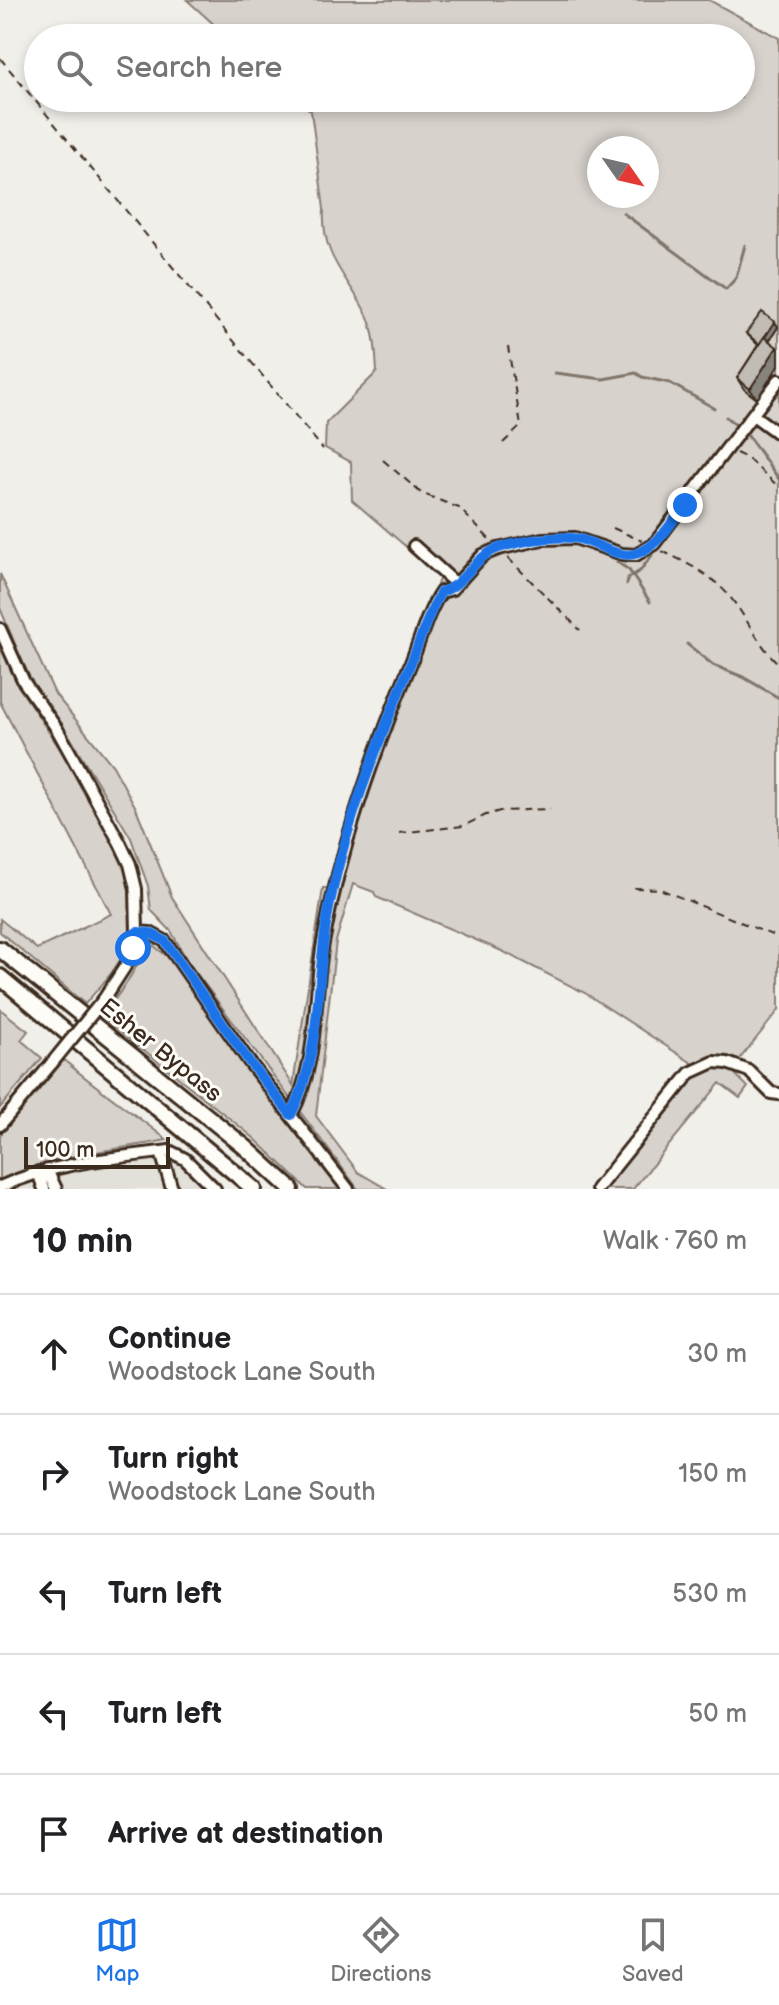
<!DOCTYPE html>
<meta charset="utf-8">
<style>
body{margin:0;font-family:"Balsamiq Sans",sans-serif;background:#f2f2f2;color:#202124}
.compass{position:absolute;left:587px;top:136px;width:72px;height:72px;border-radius:50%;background:#fff;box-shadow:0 4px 12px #0003;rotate:124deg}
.scale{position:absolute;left:24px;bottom:20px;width:146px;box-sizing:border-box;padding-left:8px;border:4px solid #3b2a1e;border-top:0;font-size:22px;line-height:28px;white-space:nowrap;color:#3b2a1e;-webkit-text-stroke:6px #fdfcf7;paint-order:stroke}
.stop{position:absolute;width:24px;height:24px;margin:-18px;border:6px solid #1a73e8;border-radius:50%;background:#fff}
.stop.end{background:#1a73e8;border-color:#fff;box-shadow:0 2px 8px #0008}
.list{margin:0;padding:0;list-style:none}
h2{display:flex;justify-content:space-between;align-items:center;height:104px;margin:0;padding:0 32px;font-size:34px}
h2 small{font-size:26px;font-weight:400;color:#757577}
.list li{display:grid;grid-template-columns:52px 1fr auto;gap:24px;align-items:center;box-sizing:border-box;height:120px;padding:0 32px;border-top:2px solid #e0e0e0}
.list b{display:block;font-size:30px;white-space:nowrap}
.list p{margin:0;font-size:26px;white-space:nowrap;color:#757577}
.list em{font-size:26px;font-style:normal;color:#757577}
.icon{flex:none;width:44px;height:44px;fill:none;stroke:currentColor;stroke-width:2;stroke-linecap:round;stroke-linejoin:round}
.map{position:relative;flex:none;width:779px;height:1189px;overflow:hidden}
.search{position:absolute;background:#fff;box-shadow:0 4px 12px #0003;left:24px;right:24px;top:24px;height:88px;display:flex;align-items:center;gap:20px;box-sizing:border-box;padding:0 28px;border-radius:44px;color:#757577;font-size:30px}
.sheet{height:704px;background:#fff}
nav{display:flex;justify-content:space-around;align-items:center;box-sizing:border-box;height:112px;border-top:2px solid #e0e0e0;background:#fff;font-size:22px;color:#757577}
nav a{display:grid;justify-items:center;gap:4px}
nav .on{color:#1a73e8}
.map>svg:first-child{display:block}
</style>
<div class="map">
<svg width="779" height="1189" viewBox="0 0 779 1189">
<rect width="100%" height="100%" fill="#f1efea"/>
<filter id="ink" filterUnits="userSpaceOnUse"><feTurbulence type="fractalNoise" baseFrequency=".0125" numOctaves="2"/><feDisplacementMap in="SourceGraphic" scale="16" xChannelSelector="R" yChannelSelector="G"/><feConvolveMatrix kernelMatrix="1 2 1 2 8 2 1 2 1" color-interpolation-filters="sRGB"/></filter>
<g filter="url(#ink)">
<path fill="#e3e0da" d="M168,1156l20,10 9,11 2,12h-185l38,-15z"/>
<path fill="#d7d2cc" stroke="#897e75" stroke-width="2" fill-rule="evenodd" d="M187,0h522l70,38v972l-48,60 17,17 -8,11 -20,-15 -87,106h-31l96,-122 -113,-74 -81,-41 -128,-55 -2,-5 -21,-8 -17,57 -20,175 42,56 29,17h-29l-170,-227 -17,-31 -20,-21 -3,-24 -17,-48 -61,-101 -40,-57 -30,-72v-34l55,120 58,72 23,42 36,89 121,188 30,-197h11l106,-312 -88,-76 -1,-38 -26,-14 1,-25 51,-51c-1,-18 -2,-38 -9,-55 -19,-40 -47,-58 -44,-108l-13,-98 -15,-13h445v-60h-512zM599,148h48v48h-48z
M0,646c7,14 12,31 21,44 33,52 108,151 112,211 1,16 -2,34 -8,48 -7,20 -26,38 -40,55l-85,-72v-13l37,30 74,-35 -111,-212z
M154,946l18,14 90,125 81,104h-36l-53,-51 -153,-122c18,-20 32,-41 43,-65z
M0,1009l28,22 -7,9 21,18 -42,50z
M64,1060c33,29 69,52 103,80 -57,11 -114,14 -167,41v-46z"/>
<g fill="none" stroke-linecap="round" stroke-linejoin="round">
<path stroke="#80746b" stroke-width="3" d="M623,213l103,76 10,-11 9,-33
M555,373l48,6 33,-6 6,4 28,6 44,25
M726,417l10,8
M748,436l31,43
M617,562l12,8 21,32
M627,584l1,-6 12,-7 12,-16
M687,644l26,21 30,12 36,21"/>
<defs>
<path id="minor" d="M753,415l26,19
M414,546l42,38
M0,629l24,53 33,47 63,114 10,21 6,25 1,43 -9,30 -24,37
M137,932l13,1 15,8 85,122 98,126
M291,1115c28,-52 22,-115 32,-172 17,-95 49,-184 85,-273 11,-25 18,-56 33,-78l11,-3 31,-34 15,-6 44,-10 33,-1 47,16 14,1 18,-11 125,-164
M0,1125l52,-62
M161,1152l11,37
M47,1170l9,19
M38,1172l6,17
M0,1187c52,-24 112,-29 169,-36l16,8 30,30
M597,1189l93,-116 24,-11 13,1 22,8 22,22 8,1"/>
<path id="highway" d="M0,949l245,198 46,42
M0,977l254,212"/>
</defs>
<use href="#minor" stroke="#3b2a1e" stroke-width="16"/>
<use href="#highway" stroke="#3b2a1e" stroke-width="20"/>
<path stroke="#3b2a1e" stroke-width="2" stroke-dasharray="8 6" stroke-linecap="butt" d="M0,58l323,391
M503,443l18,-17 -13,-79
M736,453l11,5 32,29
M383,460l38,33 38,15 33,34
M613,528l29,13
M662,551c25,12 50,24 68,46 18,22 28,48 49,67
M508,558l72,72
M399,833l64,-7 23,-11 14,-4 50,-2
M634,888l26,1 119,49"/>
<use href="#minor" stroke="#fdfcf7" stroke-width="10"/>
<use href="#highway" stroke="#fdfcf7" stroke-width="14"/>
<defs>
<path id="minor-bridge" d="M52,1063l52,-64"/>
</defs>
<use href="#minor-bridge" stroke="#3b2a1e" stroke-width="16" stroke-linecap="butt"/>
<use href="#minor-bridge" stroke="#fdfcf7" stroke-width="10"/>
</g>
<path fill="#a6a29b" stroke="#3b2a1e" stroke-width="2" d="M775,322l3,5 -9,14 10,9v15l-22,34 -13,-10 -7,-11 21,-33 -12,-12z"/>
<path fill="#87847e" stroke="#3b2a1e" stroke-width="2" d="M775,322l3,5 -15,23 -3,-5z
M777,347l2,3v15l-22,34 -7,-10z"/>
<path fill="#c1bcb4" stroke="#3b2a1e" stroke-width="2" d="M762,312l13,10 -16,22 -13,-11z
M764,337l13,10 -27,42 -13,-11z"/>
</g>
<g fill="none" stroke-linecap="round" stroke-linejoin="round" filter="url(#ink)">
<path stroke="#1a73e8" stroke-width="10" d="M133,948l4,-16 13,1 15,8 85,122 41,52c30,-58 25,-132 36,-196 15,-86 48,-168 81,-249 11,-25 19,-55 33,-78 24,-7 33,-36 58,-44 23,-7 49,-12 74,-10 20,1 45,23 65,15 21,-8 34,-31 47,-48"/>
</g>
<g text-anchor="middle" stroke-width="6" stroke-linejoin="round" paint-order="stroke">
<g font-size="24" fill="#3b2a1e" stroke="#fdfcf7">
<text transform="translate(161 1050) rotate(39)" y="8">Esher Bypass</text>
</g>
</g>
</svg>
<svg class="compass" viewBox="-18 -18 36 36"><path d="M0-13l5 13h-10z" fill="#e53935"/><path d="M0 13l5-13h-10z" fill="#757577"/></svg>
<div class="scale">100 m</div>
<div class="stop" style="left:133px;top:948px"></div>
<div class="stop end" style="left:685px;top:505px"></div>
<div class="search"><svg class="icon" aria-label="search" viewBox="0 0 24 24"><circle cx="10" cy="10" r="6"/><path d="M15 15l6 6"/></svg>Search here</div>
</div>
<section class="sheet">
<h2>10 min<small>Walk · 760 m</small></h2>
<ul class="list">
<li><svg class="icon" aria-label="ahead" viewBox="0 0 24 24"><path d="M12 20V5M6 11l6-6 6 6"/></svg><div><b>Continue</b><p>Woodstock Lane South</p></div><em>30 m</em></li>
<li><svg class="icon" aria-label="right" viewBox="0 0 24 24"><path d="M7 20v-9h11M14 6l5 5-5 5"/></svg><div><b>Turn right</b><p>Woodstock Lane South</p></div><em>150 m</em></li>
<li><svg class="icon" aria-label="left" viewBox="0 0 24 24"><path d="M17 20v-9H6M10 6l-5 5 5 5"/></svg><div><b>Turn left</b></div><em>530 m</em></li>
<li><svg class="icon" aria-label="left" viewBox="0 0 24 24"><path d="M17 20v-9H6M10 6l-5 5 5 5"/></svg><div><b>Turn left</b></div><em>50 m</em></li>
<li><svg class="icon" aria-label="arrive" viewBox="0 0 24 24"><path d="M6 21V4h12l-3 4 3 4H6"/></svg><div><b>Arrive at destination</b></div></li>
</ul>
</section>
<nav>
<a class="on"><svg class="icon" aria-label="map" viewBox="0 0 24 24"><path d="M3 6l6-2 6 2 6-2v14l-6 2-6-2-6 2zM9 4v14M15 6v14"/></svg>Map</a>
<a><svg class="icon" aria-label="directions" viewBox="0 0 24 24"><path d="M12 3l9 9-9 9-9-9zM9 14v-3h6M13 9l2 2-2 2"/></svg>Directions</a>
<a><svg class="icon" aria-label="saved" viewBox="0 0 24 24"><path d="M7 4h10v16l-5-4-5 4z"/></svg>Saved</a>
</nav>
